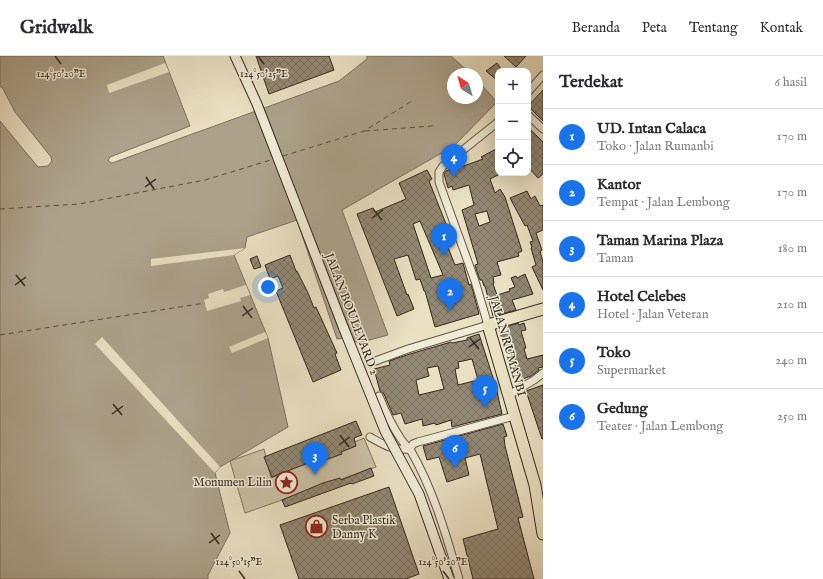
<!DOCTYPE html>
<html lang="id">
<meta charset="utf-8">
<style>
body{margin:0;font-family:"IM FELL English",serif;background:#f2f2f3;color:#2b2b33}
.controls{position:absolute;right:12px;top:12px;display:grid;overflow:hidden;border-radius:8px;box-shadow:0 4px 16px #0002}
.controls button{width:36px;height:36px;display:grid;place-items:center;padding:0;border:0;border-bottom:1px solid #e1e1e2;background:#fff;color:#2b2b33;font:20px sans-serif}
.compass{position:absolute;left:447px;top:12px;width:36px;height:36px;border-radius:50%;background:#fff;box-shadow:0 4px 16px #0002;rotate:323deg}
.you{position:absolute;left:268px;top:231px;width:14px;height:14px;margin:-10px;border:3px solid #fff;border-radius:50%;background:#1a73e8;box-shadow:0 0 0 6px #1a73e833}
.badge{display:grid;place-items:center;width:26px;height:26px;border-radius:50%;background:#1a73e8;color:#fff;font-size:13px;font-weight:700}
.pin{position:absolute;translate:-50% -33px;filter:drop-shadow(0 1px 2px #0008)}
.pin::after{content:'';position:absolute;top:21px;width:14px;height:12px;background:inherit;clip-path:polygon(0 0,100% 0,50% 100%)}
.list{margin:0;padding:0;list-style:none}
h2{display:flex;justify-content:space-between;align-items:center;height:52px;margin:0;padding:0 16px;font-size:17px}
h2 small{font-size:13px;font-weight:400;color:#7c7c81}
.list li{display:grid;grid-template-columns:26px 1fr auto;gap:12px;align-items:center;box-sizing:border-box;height:56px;padding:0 16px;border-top:1px solid #e1e1e2}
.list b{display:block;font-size:15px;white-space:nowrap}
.list p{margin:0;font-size:13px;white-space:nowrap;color:#7c7c81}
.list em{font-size:13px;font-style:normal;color:#7c7c81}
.icon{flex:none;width:22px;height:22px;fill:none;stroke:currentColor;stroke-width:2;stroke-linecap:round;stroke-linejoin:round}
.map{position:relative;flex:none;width:543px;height:523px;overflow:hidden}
header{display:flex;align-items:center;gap:24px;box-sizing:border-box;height:56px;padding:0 20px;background:#fff;border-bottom:1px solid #e1e1e2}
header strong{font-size:19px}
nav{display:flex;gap:22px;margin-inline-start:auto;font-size:14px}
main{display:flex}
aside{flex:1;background:#fff}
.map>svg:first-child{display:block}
</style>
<header>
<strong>Gridwalk</strong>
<nav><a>Beranda</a><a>Peta</a><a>Tentang</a><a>Kontak</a></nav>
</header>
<main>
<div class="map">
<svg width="543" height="523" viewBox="0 0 543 523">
<defs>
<pattern id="building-cross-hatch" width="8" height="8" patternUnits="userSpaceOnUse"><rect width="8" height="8" fill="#938974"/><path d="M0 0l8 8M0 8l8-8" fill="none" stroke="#79705f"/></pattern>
</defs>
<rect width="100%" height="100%" fill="#eae1c3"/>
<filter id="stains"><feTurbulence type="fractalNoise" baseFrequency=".005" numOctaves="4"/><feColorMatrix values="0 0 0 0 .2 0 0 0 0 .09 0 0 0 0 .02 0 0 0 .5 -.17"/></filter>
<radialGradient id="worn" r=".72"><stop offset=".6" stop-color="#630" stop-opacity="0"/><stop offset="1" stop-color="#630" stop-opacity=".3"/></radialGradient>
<path fill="#cbc2a7" stroke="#807662" d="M364,382l12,29 -131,46 -15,-52 34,-12 7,29z"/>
<path fill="#aca28b" stroke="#7c725f" d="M0,0h163l27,70 -80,31 -2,4 4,2 227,-82 28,-22v-3h84l20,18h-18v24h24v-18l20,22 -43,44 -112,64 46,125 -30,8 -9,-6 -12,2 -40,-119 -50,17 -2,11 -11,7 34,83 20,89 -68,40 -5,6 15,60 -22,42v4h-208v-458l38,46 10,-1 4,-5 -1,-4 -36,-45 -13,-25h-2z"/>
<path fill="#eae1c3" d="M165,7l4,9 -60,21 -2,-8z
M245,192l-11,7 -83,11v-7z
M246,229l4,10 -10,3 1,3 -34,10 -3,-11 5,-2 -1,-4 15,-5 1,3z
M265,276l3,6 -36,15 -3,-6z
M102,281l118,130 -5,6 -120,-129z"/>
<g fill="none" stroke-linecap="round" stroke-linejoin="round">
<path stroke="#584d3f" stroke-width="1" stroke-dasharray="5 4" stroke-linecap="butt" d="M365,75l67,-5 3,-3
M283,100l81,-25 48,-30
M0,153l79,-5 126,-24 69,-21
M0,279l205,-32"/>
</g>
<path fill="url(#building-cross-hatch)" stroke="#34291e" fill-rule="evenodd" d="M256,0h73l5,14 -65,24z
M504,0h22l-10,11z
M497,7l4,6 -3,2v10l-12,-10z
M543,34v31l-15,-15z
M528,71l15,15v32l-5,4 -10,-11z
M498,92v27l-8,4 5,14 5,-4 5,8 17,54 -4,2 1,3 -22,6 4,13 -8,2 1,6 -1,1 4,11 13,-4 -1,-2 6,-2 -4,-9 5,-2 1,2 8,-4 8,20 -21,6 4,10 -23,6 -8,-30h-1l-2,-6h-2l-3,-8 -2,-7 3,-1 -16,-54 12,-5 -5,-20 -16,5 -1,-4 -4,2 -4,-14 2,-3 8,-3v-2l6,-2 1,3 22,-8 -2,-2zM487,155l3,11 -11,4 -4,-12z
M427,114l5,9 -3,2 17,43 -1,1 5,14 -4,1 3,10 6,15 8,-2 6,22 2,-1 8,30 -44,13 -10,-36h-1l-4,-12 -4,1 -8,-25 -14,4 13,36 1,-1 6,15 -17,7 -40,-102 16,-6 2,4 31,-13 -7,-16zM420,165l15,35 8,19 -12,3 -18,-54z
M527,135l4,8 4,-3 5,10 3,-1v25l-7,3 6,17 -2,1 3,11v28l-11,-23 4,-2 -5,-17 1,-1 -2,-5 3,-1 -6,-16 -2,1 -15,-28z
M290,199l6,16h1l11,22 6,15 2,-1 21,46 -2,1 6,16 -28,12 -37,-91 7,-3 -5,-12 -8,3 -5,-14z
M257,200l4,11 -7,2 -4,-10z
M518,267l1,2 5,-2 2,7 -5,1 5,17 -2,1 3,10 16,-4v12l-5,1 1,2 -8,6 -11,4 -9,-27 -1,1 -2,-6 -3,1 -6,-20z
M479,278l17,53 6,27 -50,13 -1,-7 -15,5 -1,-2 -12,3 -1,-7 -17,5 -4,-11 -8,2 -9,-21 -4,-3 -6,-22 16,-4 -1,-4 21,-7 41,-12 1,1 15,-3v-2zM472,303l6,21 -20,5 -3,-16 4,-1 -1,-6zM438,310l6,23 -25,6 -3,-15 13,-4 -2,-8z
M543,329v54h-1l-16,-48z
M356,365l6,14 -8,3 2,8 -15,6 1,2 -25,9 -1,-3 -44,17 -8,-20z
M503,368l4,12 -3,1 1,9 18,71 -5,1 16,61h-61l-10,-40 35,-10 -18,-75 -15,4 4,17 -22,7 -8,-25 -12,3 -4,-14z
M371,412l3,8 -22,8 -1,-1 -66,24 -3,-7 41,-17 17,-5 1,2z
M389,431l30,87 -13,5h-107l-19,-54z"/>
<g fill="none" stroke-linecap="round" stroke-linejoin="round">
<defs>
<path id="minor" d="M528,36l15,-17
M528,59l15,14
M370,307l38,-14 80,-24 -13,-44 -36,-99v-10l4,-6 55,-44
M509,339l25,-15 9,-7
M379,340c6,15 13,30 22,43 3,5 7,8 10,12 23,40 35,84 48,128
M370,381c14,8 23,14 40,12l3,-5 5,-2 96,-26"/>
<path id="secondary" d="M235,0l22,48 87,225"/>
<path id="trunk" d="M543,253l-55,16 47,160 8,49"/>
</defs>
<use href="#minor" stroke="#625747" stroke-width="9"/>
<use href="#secondary" stroke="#34291e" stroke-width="11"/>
<use href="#trunk" stroke="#34291e" stroke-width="13"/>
<use href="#minor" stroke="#f1ecd8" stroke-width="7"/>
<use href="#secondary" stroke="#f1ecd8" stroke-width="9"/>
<use href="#trunk" stroke="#eae1c3" stroke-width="11"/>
<defs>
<path id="secondary-bridge" d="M344,273l41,102 34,63 30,85"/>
</defs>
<use href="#secondary-bridge" stroke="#34291e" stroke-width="11" stroke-linecap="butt"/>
<use href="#secondary-bridge" stroke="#f1ecd8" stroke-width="9"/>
</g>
<path fill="none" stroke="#34291e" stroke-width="1.5" d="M55,0l6,8M258,0l6,8M146,121l8,12M145,131l11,-8M373,153l9,11M372,162l11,-8M16,219l9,11M15,229l11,-8M243,250l9,12M242,260l11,-8M470,282l9,11M469,291l11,-8M113,348l9,11M112,358l11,-8M340,379l9,12M339,389l11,-8M211,477l8,11M209,487l11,-8M239,515l6,8M443,515l6,8"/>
<defs>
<symbol id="sight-ring" viewBox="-11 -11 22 22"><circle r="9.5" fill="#f1ecd8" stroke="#8f2418" stroke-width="1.5"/><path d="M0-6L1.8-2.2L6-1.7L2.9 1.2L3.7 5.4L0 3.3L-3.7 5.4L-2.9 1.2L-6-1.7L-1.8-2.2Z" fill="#8f2418"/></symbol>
<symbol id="shop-ring" viewBox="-11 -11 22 22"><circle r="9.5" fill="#f1ecd8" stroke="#8f2418" stroke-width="1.5"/><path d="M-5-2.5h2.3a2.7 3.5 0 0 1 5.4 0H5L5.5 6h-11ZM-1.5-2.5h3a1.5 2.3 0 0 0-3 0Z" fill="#8f2418"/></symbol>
</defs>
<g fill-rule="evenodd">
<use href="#sight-ring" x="274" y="414" width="25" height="25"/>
<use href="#shop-ring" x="304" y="458" width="25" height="25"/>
</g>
<g text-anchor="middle" stroke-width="3" stroke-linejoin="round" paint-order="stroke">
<g font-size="12" fill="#34291e" stroke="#f1ecd8">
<text transform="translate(352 258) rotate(69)" y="4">JALAN BOULEVARD 2</text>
<text transform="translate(508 290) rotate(74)" y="4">JALAN RUMANBI</text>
</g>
<g font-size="12" fill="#34291e" stroke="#f1ecd8" text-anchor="end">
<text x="272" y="430">Monumen Lilin</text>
<text x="332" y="468" text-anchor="start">Serba Plastik<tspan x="332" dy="14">Danny K</tspan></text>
</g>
</g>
<g font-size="10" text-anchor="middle" fill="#34291e" stroke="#f1ecd8" stroke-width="3" stroke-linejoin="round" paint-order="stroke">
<text x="61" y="21">124°50'20"E</text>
<text x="264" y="21">124°50'25"E</text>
<text x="239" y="509">124°50'15"E</text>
<text x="443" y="509">124°50'20"E</text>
</g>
<rect width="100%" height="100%" filter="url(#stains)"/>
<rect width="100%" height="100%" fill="url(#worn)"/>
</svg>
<div class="controls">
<button>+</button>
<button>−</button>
<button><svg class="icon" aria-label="locate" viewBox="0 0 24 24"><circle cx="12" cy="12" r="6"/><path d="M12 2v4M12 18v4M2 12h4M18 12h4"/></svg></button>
</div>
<svg class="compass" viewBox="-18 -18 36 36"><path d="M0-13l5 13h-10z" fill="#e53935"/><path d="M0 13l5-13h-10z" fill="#7c7c81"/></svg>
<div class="you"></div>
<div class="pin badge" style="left:444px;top:200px">1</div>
<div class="pin badge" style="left:450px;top:255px">2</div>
<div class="pin badge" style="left:315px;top:419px">3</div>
<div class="pin badge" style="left:454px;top:121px">4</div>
<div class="pin badge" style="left:485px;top:352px">5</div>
<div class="pin badge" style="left:455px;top:412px">6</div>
</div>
<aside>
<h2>Terdekat<small>6 hasil</small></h2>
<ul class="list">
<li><span class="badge">1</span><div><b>UD. Intan Calaca</b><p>Toko · Jalan Rumanbi</p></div><em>170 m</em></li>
<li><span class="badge">2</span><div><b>Kantor</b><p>Tempat · Jalan Lembong</p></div><em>170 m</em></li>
<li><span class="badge">3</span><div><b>Taman Marina Plaza</b><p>Taman</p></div><em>180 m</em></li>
<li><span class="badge">4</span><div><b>Hotel Celebes</b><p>Hotel · Jalan Veteran</p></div><em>210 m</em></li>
<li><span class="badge">5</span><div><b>Toko</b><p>Supermarket</p></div><em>240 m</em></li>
<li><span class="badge">6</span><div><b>Gedung</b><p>Teater · Jalan Lembong</p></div><em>250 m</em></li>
</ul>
</aside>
</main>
